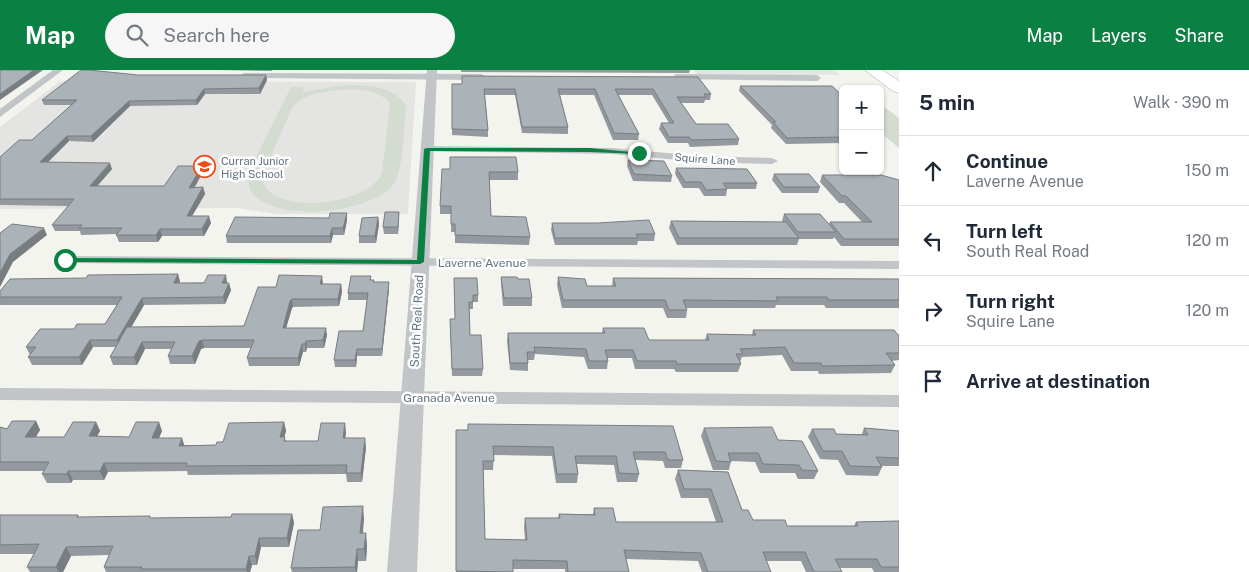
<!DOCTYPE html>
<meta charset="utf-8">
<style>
body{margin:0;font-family:"Public Sans",sans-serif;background:#f6f6f7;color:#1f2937}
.controls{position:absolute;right:15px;top:15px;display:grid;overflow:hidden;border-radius:8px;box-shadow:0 1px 4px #0004}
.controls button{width:45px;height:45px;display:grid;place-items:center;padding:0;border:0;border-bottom:1px solid #e0e1e3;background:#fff;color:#1f2937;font:25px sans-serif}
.stop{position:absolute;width:15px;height:15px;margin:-11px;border:4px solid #0b8043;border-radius:50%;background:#fff}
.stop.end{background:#0b8043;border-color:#fff;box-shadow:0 1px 5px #0008}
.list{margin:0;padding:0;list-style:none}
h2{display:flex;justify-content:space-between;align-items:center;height:65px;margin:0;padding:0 20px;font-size:21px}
h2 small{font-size:16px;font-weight:400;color:#747a83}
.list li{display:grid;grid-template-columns:32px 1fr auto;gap:15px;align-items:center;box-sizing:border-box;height:70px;padding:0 20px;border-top:1px solid #e0e1e3}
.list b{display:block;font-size:19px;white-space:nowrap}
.list p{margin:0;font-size:16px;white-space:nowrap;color:#747a83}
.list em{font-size:16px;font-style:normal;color:#747a83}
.icon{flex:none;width:28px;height:28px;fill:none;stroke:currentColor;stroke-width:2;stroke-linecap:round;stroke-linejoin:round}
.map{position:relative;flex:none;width:899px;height:502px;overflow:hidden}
header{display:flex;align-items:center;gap:30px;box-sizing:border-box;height:70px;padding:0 25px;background:#0b8043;color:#fff}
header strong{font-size:24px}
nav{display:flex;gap:28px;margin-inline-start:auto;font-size:18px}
.search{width:350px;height:45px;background:#f6f6f7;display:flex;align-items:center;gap:12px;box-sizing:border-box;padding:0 18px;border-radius:28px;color:#747a83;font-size:19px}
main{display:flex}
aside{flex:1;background:#fff}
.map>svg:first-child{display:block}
</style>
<header>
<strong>Map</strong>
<div class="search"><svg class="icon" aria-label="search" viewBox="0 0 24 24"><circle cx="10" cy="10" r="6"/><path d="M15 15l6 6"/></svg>Search here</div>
<nav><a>Map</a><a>Layers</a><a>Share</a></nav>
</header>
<main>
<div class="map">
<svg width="899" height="502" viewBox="0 0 899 502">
<rect width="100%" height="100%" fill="#f4f4ef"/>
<path fill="#e4e5e3" d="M694,0h140l6,5 -143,-1z
M60,11l356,1 -8,132h-133l-39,-6 -236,1v-82z"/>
<path fill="#d4dbd0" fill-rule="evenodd" d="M344,15c22,0 50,0 62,21 -2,18 -2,65 -13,79 -23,29 -120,39 -142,6 -4,-6 -2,-13 -3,-18l43,-86h13l-1,5zM338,20c16,-1 41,-2 52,14l-8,69c-15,36 -124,43 -119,1l29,-66c10,-14 30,-16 46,-18z
M880,34l19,14v30l-19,-16z"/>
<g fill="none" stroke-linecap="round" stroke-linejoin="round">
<defs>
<path id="motorway" d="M865,0h17l17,11v12l-6,-2z"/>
</defs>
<use href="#motorway" stroke="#b3b7ba" stroke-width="1"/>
<path fill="#c1c5c8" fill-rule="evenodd" d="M53,0h10l-63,47v-8z
M244,3l238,1 4,3 -4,3 -241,-2 -1,-2z
M677,4l140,1 4,3 -4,3 -143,-2v-4z
M427,76l185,2 88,8 72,2 6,3 -6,3 -72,-2 -88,-8 -189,-3 -2,-2z
M65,186l834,5v8l-839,-6 -2,-3 2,-3z
M0,318l899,7v12l-899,-7z"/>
<path fill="#c1c5c8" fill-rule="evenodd" d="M427,0h10l-20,502h-30z"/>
<use href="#motorway" fill="#fff" fill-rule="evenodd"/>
</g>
<path fill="#93999e" d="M218,0h54v1z
M461,0h229l-1,3 -228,-1z
M138,5h128l1,5 -7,14h-55l-8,11 -67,1 -37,36 -24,-1 -21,21 64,7 -15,17h67l38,-20 1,6 -9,15h9l2,7 -13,22 19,7 -7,13h-42l-4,6h-39l-3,-7 1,-1 -36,1 -1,-4h-25l-3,-6 17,-19 -69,-1v-48l32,-17 39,-35h-27l-2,-5z
M462,6l236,1 13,17 -1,6h-5l-1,3h-23l15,21 43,15 -1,6 -48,2 -2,-4h-20l-9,-14 2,-6h8l-17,-28h-34l21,39 -1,6h-25l-19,-45h-34l8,32v7l-46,-1 -7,-38h-30l3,35v7l-36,-2v-51h10z
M740,16l103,10v47l-57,1 -15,-16 1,-3 -33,-34z
M628,90l44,16 -1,6 -38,-1 -6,-15z
M676,98l81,15 -1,6h-29l-1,7h-22l-5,-8h-16l-8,-14z
M450,99l68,3v8h-29l2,36 39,21 -1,8 -74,-2v-11h-4v-18h-11v-8z
M774,104l46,13 -2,6h-36l-10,-13z
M822,105l77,5v66h-58l-7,-9 -1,2h-34l-2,6h-120l-8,-17 2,-7 112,1 -1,-1 2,-7 45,10 1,-2h32l-18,-19h-5l-19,-21z
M399,142v7l-1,15h-14l-1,-7z
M378,147l1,7 -3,19h-17v-7z
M347,150l-3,15h-11l-2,8h-104l-1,-7z
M552,153l103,11 -1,7h-16l-1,4h-82l-4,-15z
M178,204l2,8v1l47,-1 4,8 -6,14 -81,1 -13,22 113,-1 32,-39 46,-3h19l1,8 -3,14 -46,1 -1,1 -6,20 41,7 -3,13h-17l-1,4h-3l-4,14h-50l-2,-8 4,-10h-47l-3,1 -6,15h-25l-2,-8 3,-7h-26l-8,16h-24l-3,-8 6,-10h-23l-11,18h-50l-4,-8 2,-2 -4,-8 48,-18 31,-5 12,-19h-117v-14l86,-13z
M371,206v4l2,2h16v7l-7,67h-25l-1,11h-21l-1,-7 29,-29 4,-31h-19v-7z
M501,207l17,2 14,19v8h-29l-2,-22z
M558,207l29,9h25l1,-8 286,1v29h-73l-2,-3h-48l-1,3h-89l1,2 -1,8h-19l-4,-10h-101l-5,-23z
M454,208l24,17v7h-5v7h-4l1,26 13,34 -1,7h-30l-2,-50 5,-7z
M603,258l46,12h56l2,-6 45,1 1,-5 146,5v25l-8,1 4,4 -4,8 -72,1 -1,-3h-27l-9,-16 -40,2 -2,5 1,2 -3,8h-62l-2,-3h-39l-3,-11h-25l1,3 -1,8h-19l-4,-12 -49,-3 -1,6h-6v11l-18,-1 -3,-29 1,-8h94z
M36,351l4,9 -4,7h28l32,-15 4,9 -3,5 32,1 33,-6 -3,7 25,7h32l7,-3 61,-20 2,9 -2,6 2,4h32l28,-9 -1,6 21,9 -4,35h-15l-1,-8 -158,1 -1,-4 -79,1 -4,8h-31l-2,3h-24l-5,-9 2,-3h-44v-44l7,2z
M673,356l10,34 -2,8h-16l-2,-7 -28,-1 4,14 -2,8h-20l-3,-17 -37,-1 1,10 -1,9h-21l-4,-27 -58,-1 -1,15h-10l2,69 40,1 -1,-13 1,-9h33l1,-4h34l1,-6 22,14h100l-8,-24h-27l-6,-19 3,-9 50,2 14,38 11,10 34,6h67l2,-4 43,-1v51h-25l-2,-4h-32l2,4h-36l-5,-11h-35l5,11h-69l-4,-11 -72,-2 3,13h-64v-3h-52v3h-57v-142z
M704,358l74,12 40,31 -4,8h-16l-3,-6h-35l-5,-11 -24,-1 -2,9h-16l-12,-34z
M864,358l35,3v35h-18l1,1 -4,9 -32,-1 -8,-15 -18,-1 -12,-22 4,-8 24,5h26z
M292,444l2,9 -5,24h-28l-4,18h-5l-2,7h-144l-2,-5 5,-12 -38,1 -8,16h-33l-3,-5 7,-13h-34v-39h78l1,2 72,1 80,-1z
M364,448l-1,15 4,12 -1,16h-8l-1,11h-65l-1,-4 29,-38z"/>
<path fill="#787d81" d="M34,0h9l-43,30v-6z
M266,5l1,5 -7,14 -1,-6z
M204,19l1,5 -8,11 -1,-5z
M129,31l1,5 -37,36 -2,-6z
M67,66l2,5 -27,27 -2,-6z
M110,93l2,6 -20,23 -2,-6z
M202,96l1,6 -12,22 -2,-6z
M203,117l2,7 -17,29 -1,-7z
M399,142v7l-1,15v-7z
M347,143v7l-3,15 -1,-7z
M209,146l2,7 -7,13 -2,-7z
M378,147l1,7 -3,19 -1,-7z
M44,158l3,7 -34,27 -13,25v-14l10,-19z
M332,158l1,7 -2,8 -1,-7z
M160,159l2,7 -4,6 -2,-7z
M178,204l2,8 -4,9 -2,-8z
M226,205l1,7 -3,8 -2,-7z
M322,206l1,7 -2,9 -1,-8z
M389,212v7l-7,67v-7z
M229,213l2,7 -6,14 -2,-7z
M341,214l1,8 -3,14 -1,-7z
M142,228l2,7 -24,42 -3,-7z
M292,229l1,8 -1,1 -8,27 -1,-7 7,-27z
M326,258l1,7 -3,13 -1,-8z
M90,270l3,7 -11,18 -3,-8z
M202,270l2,8 -3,1 -6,15 -3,-8 7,-15z
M306,271l1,7 -1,4 -1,-8z
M142,272l3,7 -8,16 -3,-8z
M302,274l1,8 -4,14 -1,-8z
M357,279v7l-1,11 -1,-7z
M36,351l4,9 -10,16 -5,-9z
M96,352l4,9 -7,13 -4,-8z
M159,352l3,9 -7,16 -3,-9z
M284,352l2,9 -4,15 -2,-9z
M345,353l1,9 -2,15 -1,-9z
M182,368l3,9 -6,-1z
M365,368l1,9 -4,35 -1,-9z
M104,393l4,9 -4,8 -4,-9z
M68,401l5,9 -2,3 -4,-9z
M363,436l1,12 -3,27 -1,-12z
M292,444l2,9 -5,24 -2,-9z
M366,463l1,12 -1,16 -2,-12z
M259,468l2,9 -4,18 -2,-9z
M66,477l5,9 -8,16h-4l-3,-5z
M357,479l1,12 -1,11h-1l-1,-5z
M249,486l3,9 -2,7h-3l-1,-3z"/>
<path fill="#abb2b8" stroke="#787d81" d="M0,0h34l-34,24z
M81,0h8l49,5h128l-7,13 -55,1 -8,11 -67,1 -38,35h-24l-27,26 70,1 -20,23h74l14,-20h24l-13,22 14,-1 -16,29h22l-7,13h-42l-4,6h-40l6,-7h-43l3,-3h-30l22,-26h-74v-42l19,-17h13l45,-40h-35z
M462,6l236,1 13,17h-7l2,3h-29l19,27h32l11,15 -48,1 -2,-3h-20l-8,-14h13l-21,-34h-38l24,45 -25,-1 -19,-44h-37l10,38h-46l-7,-38h-31l4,41 -36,-1v-45h10z
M740,16h92l11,10v41l-56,1 -14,-16h3z
M450,87h66l2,15h-29l2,44 35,1 4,20 -75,-2v-11h-4v-18h-11l2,-37h8z
M628,90l36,1 8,15 -38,-2z
M676,98l71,1 10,14h-34l4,6 -21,1 -5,-8h-16z
M774,104h35l11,13h-36z
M822,105h59l18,5v59h-55l-14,-17h42l-26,-26h-4z
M385,142h14l-1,15h-15z
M330,143h17l-4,15h-11l-2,8h-104l9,-19 94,1z
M784,144h36l16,18h-38z
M378,147l-3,19h-16l3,-18z
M649,150l6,14h-19l2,4h-83l-3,-15h45z
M671,151l115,1 13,16h-120z
M12,154l32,4 -34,26 -10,19v-40z
M178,204l-4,9h30l4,-8h18l-4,8h7l-6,14 -81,1 -25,42h-27l-11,17h-51l8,-10h-10l14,-18h34l3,-5h28l17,-27h-122v-6l10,-12 76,-1 2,-3z
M279,205l43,1 -2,8h21l-3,15h-46l-2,2 -7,27h43l-3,12 -17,1 -1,3h-3l-4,14h-51l7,-18h-52l-3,1 -7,15h-24l7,-14h-33l-8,15h-24l17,-30 117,-1 14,-39h18z
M351,206h20l-1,4h4l-1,2h16l-7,67h-25l-2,11h-21l5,-29h24l5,-38h-20z
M501,207h16l1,2h11l3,19h-28z
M558,207l27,2 2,7h29l-3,-8 286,1v21h-70l-2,-3h-51l2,4 -95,-1 4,10h-18l-4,-10h-102z
M454,208h23l1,17h-5v7h-4l1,33h11l2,34h-31l-2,-50h5z
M603,258h41l5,12h60l-2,-6 49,1 -3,-5h141l4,5h1v18h-13l9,12 -73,1 -1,-3h-27l-9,-16 -45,2 3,5h-7l5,10h-64l-1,-3h-39l-4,-11h-28l3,11h-19l-3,-12 -52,-2 1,5h-8l1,11h-18l-2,-30h97z
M12,351h24l-11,16h39l9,-15h23l-7,14 40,1 7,-15h23l-7,16h30l-3,8 37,-1 1,-3h6l6,-19 55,-1 -4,15h5l-1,4h34l3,-18h24l-2,15h22l-4,35h-15l1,-8 -161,1 1,-3h-83l-4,8h-32l-1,3h-25l7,-12h-49v-35l7,2z
M468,354l205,2 10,34h-15l-3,-8h-32l6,22 -20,-1 -3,-17h-41l3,18h-21l-4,-27 -60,-1 1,15h-11l2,78 42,1 -2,-22h35l-1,-4 36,1 -1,-7h19l3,14h107l-12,-33h-27l-6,-19 50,2 14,38h6l5,10h32l2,6h71l-2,-4 43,-1v46h-18l-4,-8h-42l7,13h-28l-9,-20h-42l8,20h-63l-7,-19 -77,-3 5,22h-61l-1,-11 -54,-1v12l-57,-1v-141h12z
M772,357l6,13 24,1 16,30 -16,-1 -3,-5 -36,-1 -5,-11h-30l3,9 -15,-1 -12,-33z
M864,358l35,3v27l-23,-1 6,10 -32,-1 -8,-15h-19l-11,-22h22l2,5 32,1z
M363,436l-3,27h6l-2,16h-7l-2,18 -64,1 7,-38h22l3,-23z
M232,444h60l-5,24h-28l-4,18h-6l-3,13h-106l2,-2h-38l9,-21 -47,1 -10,20h-29l12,-23 -39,1v-30h78l-1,2 73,-1v2l81,-1z"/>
<path fill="#0b8043" d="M427,78h163l52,5 -3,1 -49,-2 -160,-1 -6,111 -4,2 -355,-2 -3,-2 3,-2 352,2 7,-111z"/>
<defs>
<symbol id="school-ring" viewBox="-11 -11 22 22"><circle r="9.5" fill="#fff" stroke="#ee4d15" stroke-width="1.5"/><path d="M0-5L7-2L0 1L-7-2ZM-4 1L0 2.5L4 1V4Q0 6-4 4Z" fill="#ee4d15"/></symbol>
</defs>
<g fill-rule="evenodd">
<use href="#school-ring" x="192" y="84" width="25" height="25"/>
</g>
<g text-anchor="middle" stroke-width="5" stroke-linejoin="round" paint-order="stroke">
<g font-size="11" fill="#617282" stroke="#fff">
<text transform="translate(705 89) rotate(4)" y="4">Squire Lane</text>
</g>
<g font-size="11" fill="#617282" stroke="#fff" text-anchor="start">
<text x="221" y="95">Curran Junior<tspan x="221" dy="13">High School</tspan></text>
</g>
<g font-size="12" fill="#617282" stroke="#fff">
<text x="482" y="197">Laverne Avenue</text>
<text transform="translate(417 251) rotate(-87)" y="4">South Real Road</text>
<text x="449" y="332">Granada Avenue</text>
</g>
</g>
</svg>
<div class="controls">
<button>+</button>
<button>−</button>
</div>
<div class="stop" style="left:65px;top:190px"></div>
<div class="stop end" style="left:639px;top:83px"></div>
</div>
<aside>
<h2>5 min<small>Walk · 390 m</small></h2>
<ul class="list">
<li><svg class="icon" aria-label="ahead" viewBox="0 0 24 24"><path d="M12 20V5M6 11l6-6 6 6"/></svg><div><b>Continue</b><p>Laverne Avenue</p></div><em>150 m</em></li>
<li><svg class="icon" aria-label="left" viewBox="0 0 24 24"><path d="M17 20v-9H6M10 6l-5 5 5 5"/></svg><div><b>Turn left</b><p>South Real Road</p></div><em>120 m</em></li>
<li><svg class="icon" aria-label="right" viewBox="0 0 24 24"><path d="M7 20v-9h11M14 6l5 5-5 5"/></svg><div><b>Turn right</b><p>Squire Lane</p></div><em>120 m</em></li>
<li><svg class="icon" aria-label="arrive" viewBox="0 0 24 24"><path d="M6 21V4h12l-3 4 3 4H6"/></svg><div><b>Arrive at destination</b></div></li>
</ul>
</aside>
</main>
